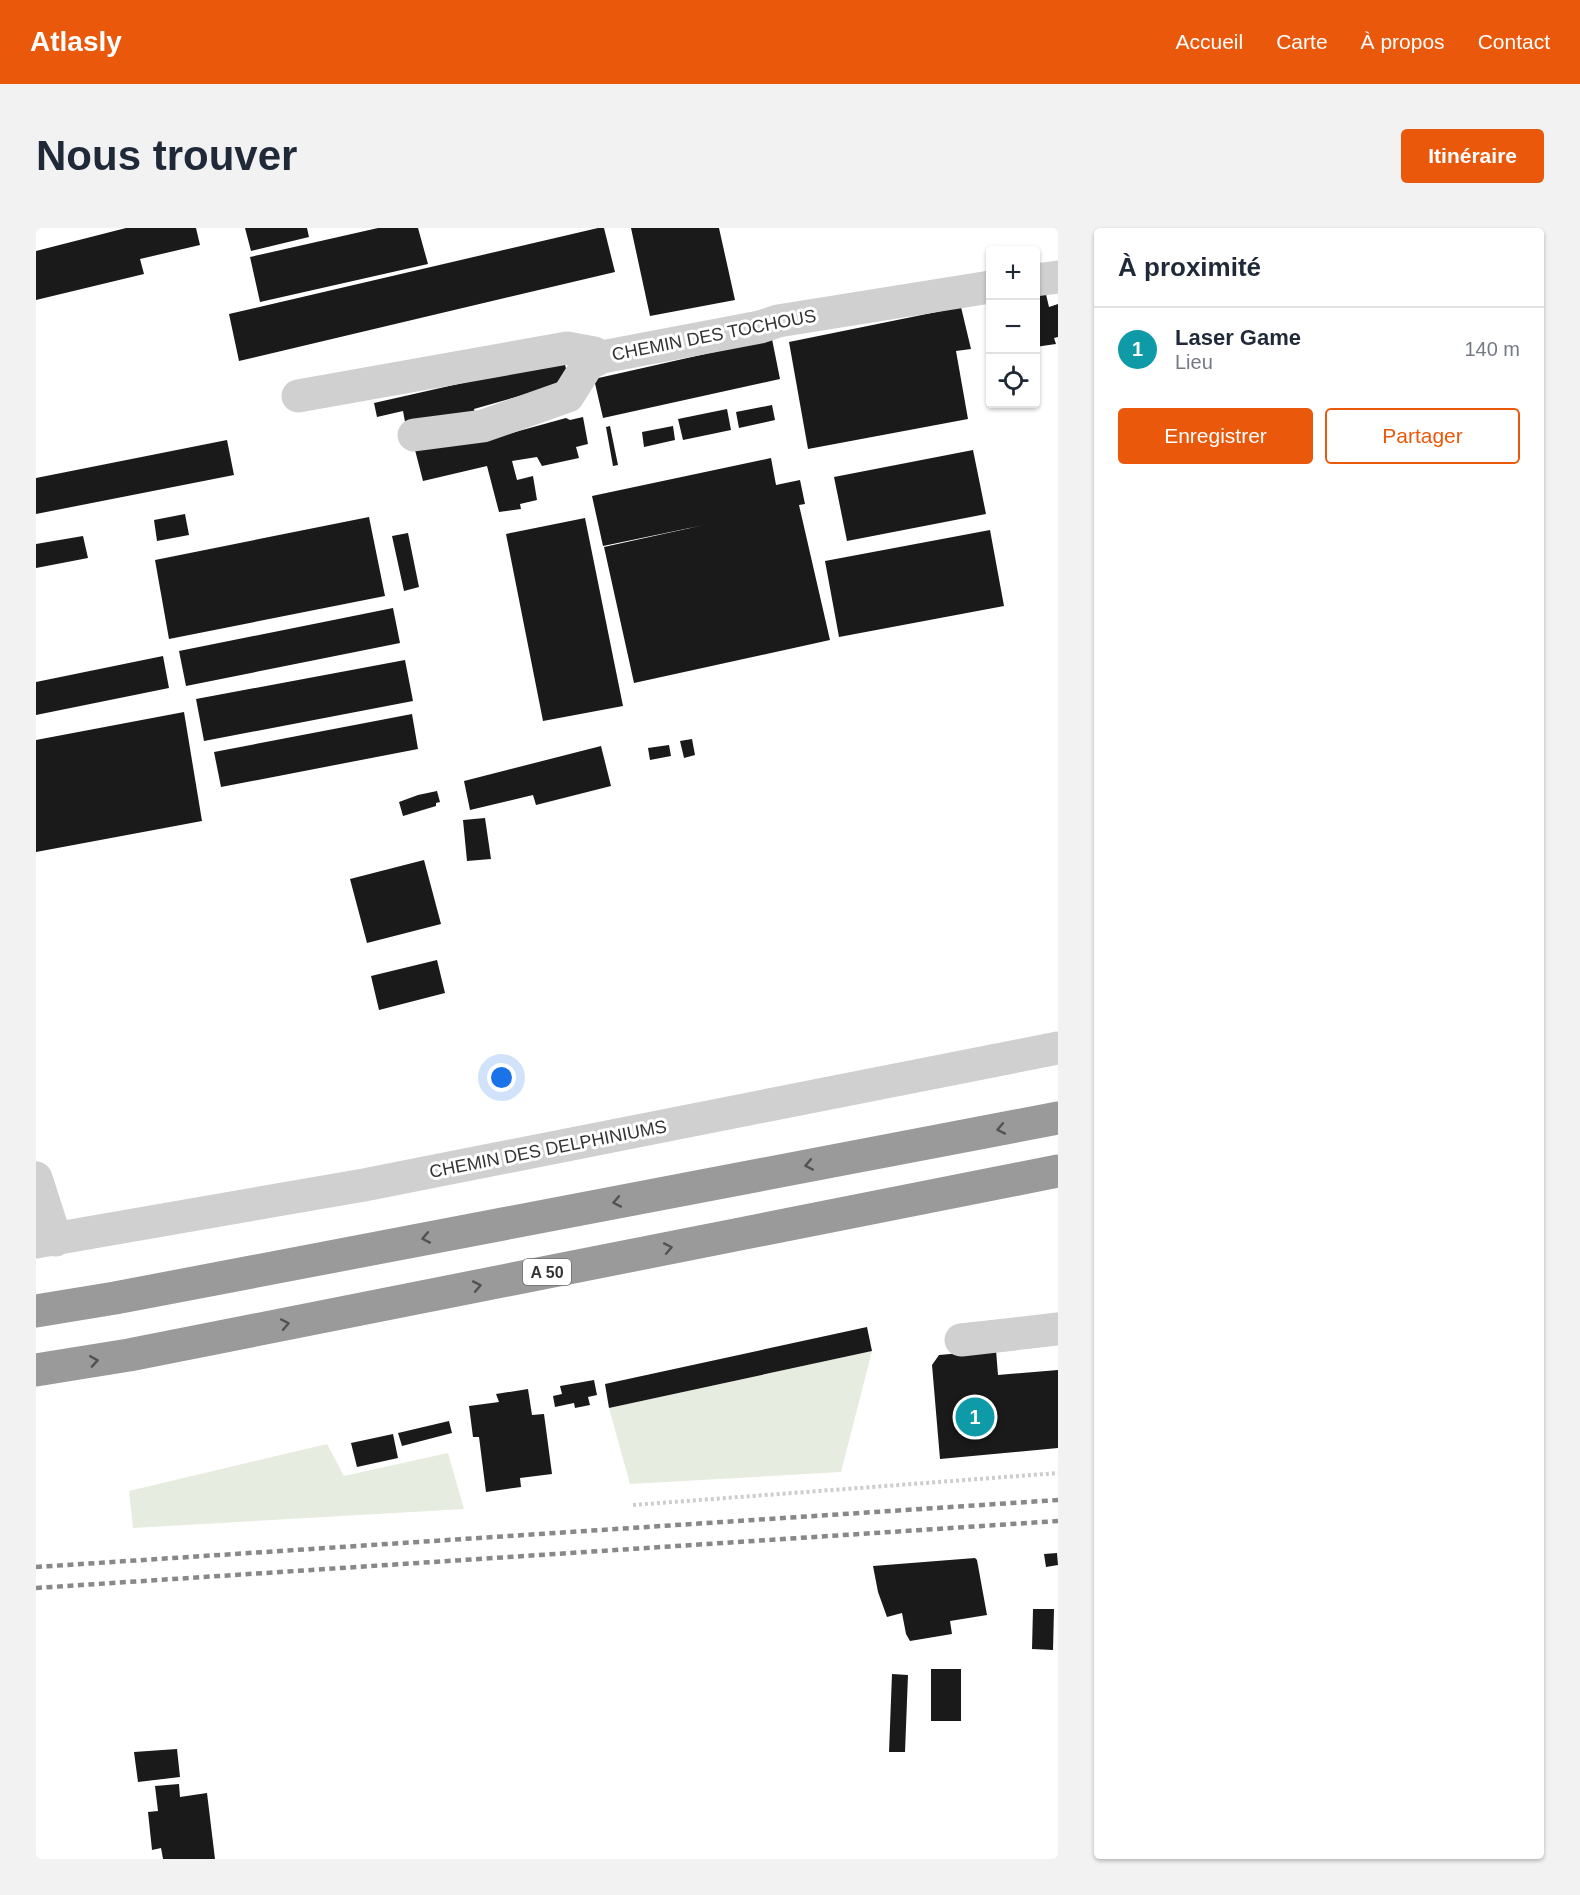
<!DOCTYPE html>
<html lang="fr">
<meta charset="utf-8">
<style>
body{margin:0;font-family:Helvetica,sans-serif;background:#f2f2f3;color:#1f2937}
.controls{position:absolute;right:18px;top:18px;display:grid;overflow:hidden;border-radius:6px;box-shadow:0 2px 4px #0004}
.controls button{width:54px;height:54px;display:grid;place-items:center;padding:0;border:0;border-bottom:2px solid #e0e1e3;background:#fff;color:#1f2937;font:30px sans-serif}
.you{position:absolute;left:466px;top:850px;width:21px;height:21px;margin:-15px;border:4px solid #fff;border-radius:50%;background:#1a73e8;box-shadow:0 0 0 9px #1a73e833}
.badge{display:grid;place-items:center;width:39px;height:39px;border-radius:50%;background:#ea580c;color:#fff;font-size:20px;font-weight:700}
.pin{position:absolute;translate:-50% -50%;border:3px solid #fff;box-shadow:0 2px 6px #0006}
.list{margin:0;padding:0;list-style:none}
h2{display:flex;justify-content:space-between;align-items:center;height:78px;margin:0;padding:0 24px;font-size:26px}
h2 small{font-size:20px;font-weight:400;color:#747a83}
.list li{display:grid;grid-template-columns:39px 1fr auto;gap:18px;align-items:center;box-sizing:border-box;height:84px;padding:0 24px;border-top:2px solid #e0e1e3}
.list b{display:block;font-size:22px;white-space:nowrap}
.list p{margin:0;font-size:20px;white-space:nowrap;color:#747a83}
.list em{font-size:20px;font-style:normal;color:#747a83}
.actions{display:flex;gap:12px;padding:18px 24px}
.actions a{flex:1;padding:14px 0;border:2px solid #ea580c;border-radius:6px;text-align:center;font-size:21px;color:#ea580c}
.actions .main{background:#ea580c;color:#fff}
.icon{flex:none;width:33px;height:33px;fill:none;stroke:currentColor;stroke-width:2;stroke-linecap:round;stroke-linejoin:round}
.map{position:relative;flex:none;width:1022px;height:1631px;overflow:hidden;border-radius:6px}
header{display:flex;align-items:center;gap:36px;box-sizing:border-box;height:84px;padding:0 30px;background:#ea580c;color:#fff}
header strong{font-size:28px}
nav{display:flex;gap:33px;margin-inline-start:auto;font-size:21px}
.intro{display:flex;align-items:center;justify-content:space-between;box-sizing:border-box;height:144px;padding:0 36px}
h1{margin:0;font-size:42px}
.button{padding:15px 27px;border-radius:6px;background:#ea580c;color:#fff;font-size:21px;font-weight:700}
main{display:flex;gap:36px;padding:0 36px}
aside{flex:1;background:#fff;border-radius:6px;box-shadow:0 2px 4px #0004}
.map>svg:first-child{display:block}
</style>
<header>
<strong>Atlasly</strong>
<nav><a>Accueil</a><a>Carte</a><a>À propos</a><a>Contact</a></nav>
</header>
<div class="intro"><h1>Nous trouver</h1><a class="button">Itinéraire</a></div>
<main>
<div class="map">
<svg width="1022" height="1631" viewBox="0 0 1022 1631">
<rect width="100%" height="100%" fill="#fff"/>
<path fill="#e6ecdf" d="M836,1123l-31,121 -211,12 -21,-76z
M291,1216l17,32 104,-23 16,56 -331,19 -4,-37z"/>
<path fill="#1a1a1a" d="M90,0h70l4,17 -60,14 4,15 -108,26v-49z
M209,0h62l2,9 -58,14z
M342,0h40l10,36 -168,38 -10,-45z
M562,0h6l11,44 -376,89 -10,-47z
M595,0h88l16,72 -85,16z
M1008,58l5,21 9,-3v33l-4,1 2,6 -21,3v-60z
M925,79l10,42 -15,2 12,68 -160,30 -19,-107z
M736,111l8,40 -177,39 -9,-39z
M528,132l5,22 -95,27 3,15 -72,-2 -2,-11 -26,6 -3,-14z
M736,177l3,15 -36,8 -3,-16z
M691,181l4,21 -48,10 -5,-21z
M547,189l5,27 -12,3 3,11 -37,8 -5,-9 -25,4 5,19 16,-4 4,24 -17,4 1,5 -22,3 -12,-46 -64,15 -8,-31 93,-16 58,-16 4,2z
M574,198l8,39 -5,1 -7,-39z
M637,198l2,14 -31,7 -2,-15z
M191,212l7,35 -198,39v-36z
M937,222l13,64 -139,27 -13,-64z
M735,230l5,27 24,-5 5,24 -6,1 31,135 -196,43 -30,-136 100,-22 -101,21 -11,-50z
M149,286l4,21 -32,6 -3,-21z
M333,289l16,79 -216,43 -14,-79z
M549,290l38,188 -80,15 -37,-187z
M954,302l14,76 -165,31 -14,-76z
M372,305l11,54 -15,4 -12,-55z
M47,308l5,22 -52,10v-24z
M357,380l7,35 -214,43 -7,-35z
M127,428l6,32 -133,27v-33z
M369,432l8,41 -209,40 -8,-42z
M148,484l18,109 -166,31v-112z
M376,486l6,35 -197,38 -7,-35z
M656,511l3,16 -11,3 -4,-17z
M633,517l2,11 -21,4 -2,-12z
M565,518l10,40 -75,19 -3,-10 -63,15 -6,-29z
M401,563l3,11 -4,1v3l-33,10 -4,-14 19,-7z
M449,590l6,41 -24,2 -4,-41z
M388,632l17,64 -74,19 -17,-64z
M401,732l8,33 -66,17 -8,-34z
M831,1099l5,24 -263,57 -4,-24z
M960,1122l2,25 60,-5v78l-118,11 -8,-94 7,-10z
M558,1152l3,15 -9,2 2,8 -15,3 -1,-5 -19,4 -2,-11 9,-2 -2,-8z
M492,1161l4,26 12,-1 8,60 -32,4 1,9 -35,5 -7,-55h-6l-4,-31 30,-4 -3,-8z
M413,1193l3,12 -50,13 -4,-13z
M357,1206l5,24 -41,9 -6,-24z
M1021,1325l1,12 -12,2 -2,-13z
M939,1330l2,2 10,55 -37,6 2,13 -42,7 -4,-7 -4,-21 -15,4 -9,-25 -5,-26z
M997,1381h21l-1,41 -21,-1z
M895,1441h30v52h-30z
M856,1446l16,1 -3,77h-16z
M141,1521l3,28 -42,5 -4,-30z
M143,1556l1,13 27,-4 8,66h-52l-2,-11 -9,2 -4,-38 10,-1 -3,-25z"/>
<g fill="none" stroke-linecap="round" stroke-linejoin="round">
<path stroke="#cdcdcd" stroke-width="4" stroke-dasharray="3 3" stroke-linecap="butt" d="M597,1277l425,-32"/>
<path stroke="#d0d0d0" stroke-width="33" d="M999,52l23,-3
M262,168l269,-48 27,5 8,4 158,-30 18,-6 212,-34
M378,207l69,-9 85,-30 20,-32 14,-7
M0,950l20,62
M0,1014l328,-57 694,-137
M925,1112l97,-11"/>
<path stroke="#9a9a9a" stroke-width="33" d="M0,1083l79,-13 943,-180
M0,1142l93,-15 929,-184"/>
<path stroke="#888" stroke-width="4.5" stroke-dasharray="6 4.5" stroke-linecap="butt" d="M0,1339l1022,-67
M0,1360l1022,-67"/>
</g>
<defs><path id="oneway-chevron" d="M-2-3.5L2.5 0L-2 3.5" fill="none" stroke-width="1.6" stroke-linecap="round" stroke-linejoin="round" transform="scale(1.5)"/></defs>
<g stroke="#525252">
<use href="#oneway-chevron" transform="translate(965 901) rotate(169)"/>
<use href="#oneway-chevron" transform="translate(773 937) rotate(169)"/>
<use href="#oneway-chevron" transform="translate(581 974) rotate(169)"/>
<use href="#oneway-chevron" transform="translate(390 1010) rotate(169)"/>
<use href="#oneway-chevron" transform="translate(632 1020) rotate(-11)"/>
<use href="#oneway-chevron" transform="translate(441 1058) rotate(-11)"/>
<use href="#oneway-chevron" transform="translate(249 1096) rotate(-11)"/>
<use href="#oneway-chevron" transform="translate(58 1133) rotate(-9)"/>
</g>
<g text-anchor="middle" stroke-width="6" stroke-linejoin="round" paint-order="stroke">
<rect fill="#fff" stroke="#707070" stroke-width="1.5" x="487" y="1031" width="48" height="26" rx="4.5"/>
<g font-size="16" font-weight="bold" fill="#333">
<text x="511" y="1050">A 50</text>
</g>
<g font-size="18" fill="#333" stroke="#fff">
<text transform="translate(678 107) rotate(-11)" y="6">CHEMIN DES TOCHOUS</text>
<text transform="translate(512 921) rotate(-11)" y="6">CHEMIN DES DELPHINIUMS</text>
</g>
</g>
</svg>
<div class="controls">
<button>+</button>
<button>−</button>
<button><svg class="icon" aria-label="locate" viewBox="0 0 24 24"><circle cx="12" cy="12" r="6"/><path d="M12 2v4M12 18v4M2 12h4M18 12h4"/></svg></button>
</div>
<div class="you"></div>
<div class="pin badge" style="left:939px;top:1189px;background:#0f9aa8">1</div>
</div>
<aside>
<h2>À proximité<small></small></h2>
<ul class="list">
<li><span class="badge" style="background:#0f9aa8">1</span><div><b>Laser Game</b><p>Lieu</p></div><em>140 m</em></li>
</ul>
<div class="actions"><a class="main">Enregistrer</a><a>Partager</a></div>
</aside>
</main>
